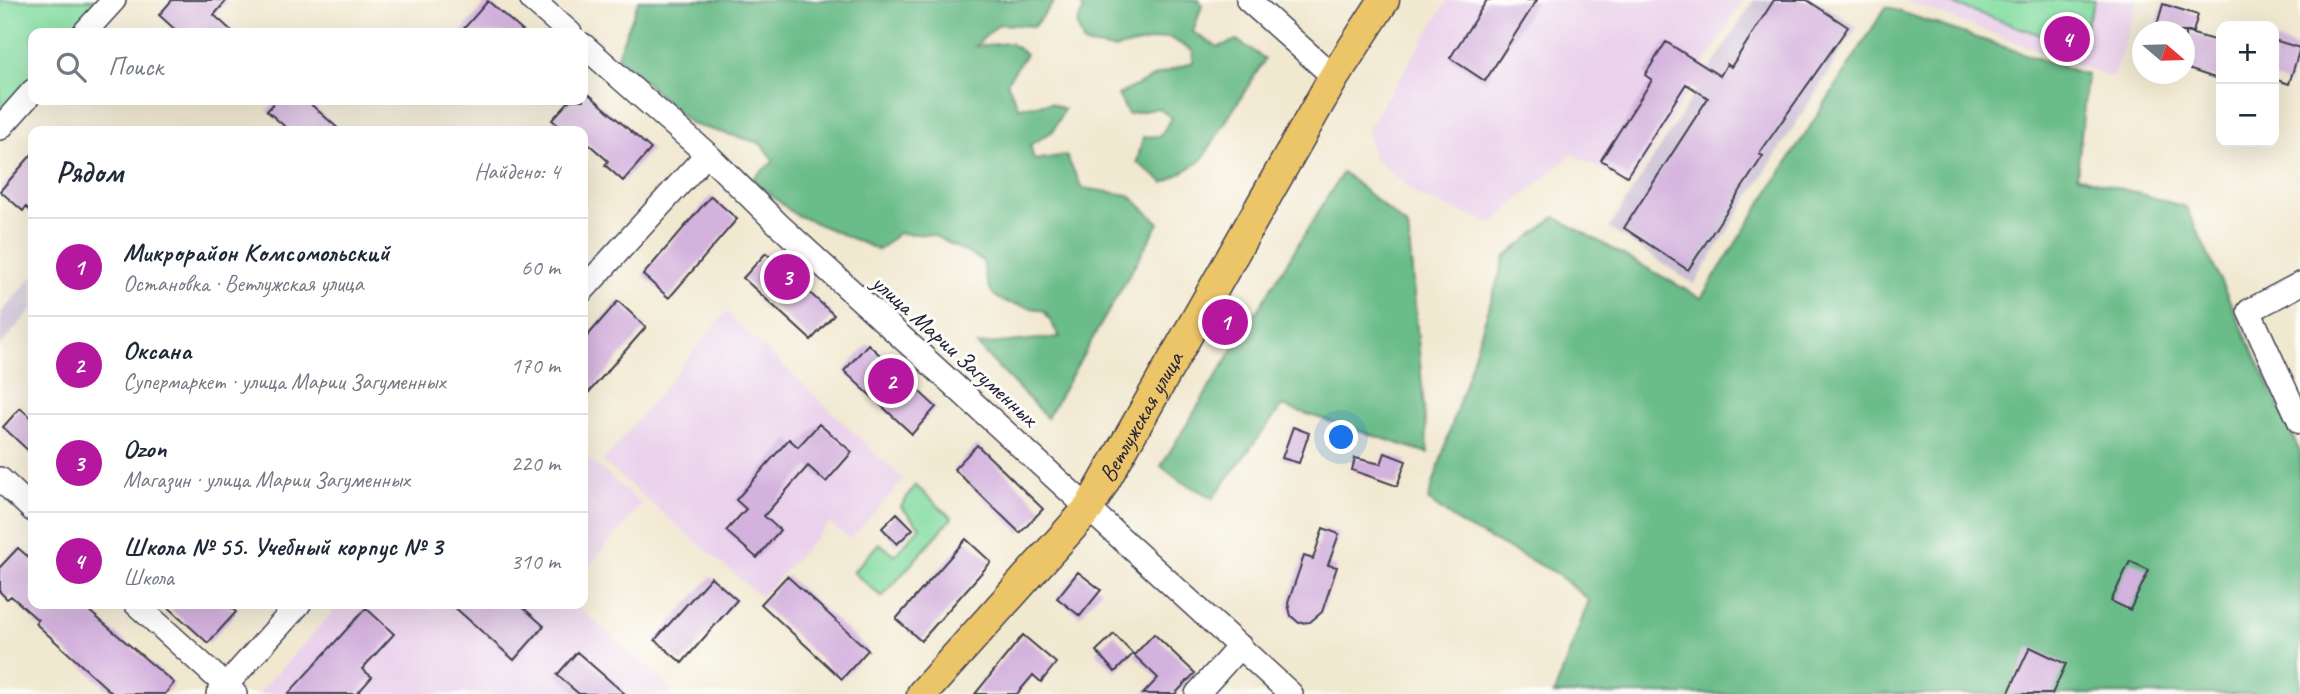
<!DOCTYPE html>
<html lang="ru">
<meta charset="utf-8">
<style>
body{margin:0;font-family:Caveat,sans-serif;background:#f6f6f7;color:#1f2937}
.controls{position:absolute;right:21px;top:21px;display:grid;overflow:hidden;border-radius:14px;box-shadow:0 7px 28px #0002}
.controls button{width:63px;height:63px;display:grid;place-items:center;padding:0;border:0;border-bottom:2px solid #e0e1e3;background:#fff;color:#1f2937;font:35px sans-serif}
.compass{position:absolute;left:2132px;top:21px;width:63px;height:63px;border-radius:50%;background:#fff;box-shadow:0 7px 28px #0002;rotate:109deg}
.you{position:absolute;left:1342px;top:438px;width:24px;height:24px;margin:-18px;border:5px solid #fff;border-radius:50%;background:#1a73e8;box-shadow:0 0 0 10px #1a73e833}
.badge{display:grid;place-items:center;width:46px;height:46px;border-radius:50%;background:#b5179e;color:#fff;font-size:23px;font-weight:700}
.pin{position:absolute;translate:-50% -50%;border:4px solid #fff;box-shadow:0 2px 7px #0006}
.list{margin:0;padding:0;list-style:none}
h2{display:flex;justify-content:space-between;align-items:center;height:91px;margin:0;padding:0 28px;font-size:30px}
h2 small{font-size:23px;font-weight:400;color:#747a83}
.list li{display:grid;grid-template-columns:46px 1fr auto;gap:21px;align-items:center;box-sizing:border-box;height:98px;padding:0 28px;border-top:2px solid #e0e1e3}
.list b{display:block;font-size:26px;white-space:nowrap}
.list p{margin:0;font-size:23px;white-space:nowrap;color:#747a83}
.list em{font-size:23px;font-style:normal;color:#747a83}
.icon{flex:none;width:38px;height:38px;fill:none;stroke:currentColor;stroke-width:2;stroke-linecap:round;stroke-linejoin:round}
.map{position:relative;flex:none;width:2300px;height:694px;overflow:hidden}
.search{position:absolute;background:#fff;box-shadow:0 7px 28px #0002;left:28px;top:28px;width:560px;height:77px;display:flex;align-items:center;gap:18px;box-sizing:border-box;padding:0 24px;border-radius:14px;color:#747a83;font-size:26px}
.panel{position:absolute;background:#fff;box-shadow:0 7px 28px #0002;left:28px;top:126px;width:560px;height:483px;border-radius:14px}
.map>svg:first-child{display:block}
</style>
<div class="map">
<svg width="2300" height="694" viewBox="0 0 2300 694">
<rect width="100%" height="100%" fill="#fdfcf7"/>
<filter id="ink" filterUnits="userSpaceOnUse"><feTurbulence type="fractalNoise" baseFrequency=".0143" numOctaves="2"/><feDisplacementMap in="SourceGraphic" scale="14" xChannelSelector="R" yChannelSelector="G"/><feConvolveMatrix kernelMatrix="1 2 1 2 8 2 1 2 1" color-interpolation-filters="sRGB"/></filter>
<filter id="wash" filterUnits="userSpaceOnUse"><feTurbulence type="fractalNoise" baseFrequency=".00686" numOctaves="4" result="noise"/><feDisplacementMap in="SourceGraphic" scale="28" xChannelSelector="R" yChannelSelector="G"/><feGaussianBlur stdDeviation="1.57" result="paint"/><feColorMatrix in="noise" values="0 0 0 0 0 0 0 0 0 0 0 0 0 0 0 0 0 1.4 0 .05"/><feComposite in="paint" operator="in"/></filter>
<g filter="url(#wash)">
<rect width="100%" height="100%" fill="#f1e8d0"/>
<path fill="#ead1ec" d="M1448,0h295l-112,185 -59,-31 -80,69 -73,-26 -46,-40 -6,-27z
M1903,0h235l-25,78z
M726,312l178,168 -54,59 -21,-16 -68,74 -158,-135z
M583,454l59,50 -59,69z
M340,604h235l98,86 -3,4h-412z"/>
<path fill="#cabfd6" d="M1754,0h62l41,27 -163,257 -85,-56z
M33,276v32l-33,38v-32z"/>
<path fill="#84dda2" stroke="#53806e" stroke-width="2" d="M0,0h101l-29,33h-39v45l-33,37z
M1941,0h154l-17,48z
M915,485l37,33 -70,79 -29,-25 26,-29 16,12 25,-28 -19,-20z"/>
<path fill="#6bbc88" stroke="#466f62" stroke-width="2" d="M639,0h417l-22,26 -35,-2 -24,22 35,-3 16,11 -19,28 11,25 33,-4 13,6 -11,22 -23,14 4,15 32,-5 16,33 47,7 30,28 -112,195 -70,-73 83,-8 -16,-26c-42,-12 -55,-2 -61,-50l-50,-26 -35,-2 -19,17 -85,-36 -42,-35 22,-18 -14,-18 -69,-19 -74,-68z
M1079,0h120l3,5 -9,27 25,15 19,-7 28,19 -64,102 -37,22 -27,-21 6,-25 17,-1 12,-18 -14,-10 -30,6 -10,-19 37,-19 38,-14v-11l-25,-14 -55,12 -29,-5 -7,-19 6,-15z
M1886,7l201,68 -10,101 109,31 114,245v242h-746l35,-94 -33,-27 -94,-48 -34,-25 77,-243 50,-40 146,81z
M1343,172l65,55 20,226 -146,-47 -69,92 -33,-17 -19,-15z"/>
<g id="blocks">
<path fill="#d4b2de" d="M172,0h55l-13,15 20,18h-55l-20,-18z
M1487,0h50l-52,81 -35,-23z
M1774,0h33l41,27 -89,127 4,2 -75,114 -64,-42 84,-130 -22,-14 -59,92 -26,-16 51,-80 -7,-5 21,-33 54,34 7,-12 4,3z
M488,1l37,32h-65z
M2163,4l35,11 -5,17h-7l35,10v38l-36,-12v-36h-30z
M2274,40l26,8 -11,36 -15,-5z
M583,89l68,60 -28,32 -18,-16 3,-4 -25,-22v-8h-18l-13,-11 18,-20h13z
M277,100h29l35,31h-51l-23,-20z
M33,153v60l-7,-6 -3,4 -23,-20z
M711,196l26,23 -68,79 -26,-23z
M766,253l68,62 -23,25 -68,-62z
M618,301l28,26 -63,72v-58z
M868,344l68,63 -24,27 -68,-63z
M20,408l13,11v36l-30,-28z
M819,424l33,28 -26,30 -18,-16 -44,50 16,14 -23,28 -31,-27 20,-22 -10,-9 53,-61 9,8z
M1293,427l16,6 -10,30 -17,-5z
M977,445l66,64 -23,24 -66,-64z
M1385,453l21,8 -9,25 -45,-16 3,-12 26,6z
M897,513l16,16 -16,15 -15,-16z
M1323,528l16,6 -11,31 9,2 -15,45 -12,10 -11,1 -8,-7 -3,-13 16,-47 9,3z
M966,539l25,23 -70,79 -25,-22z
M18,548l15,13v43h48l93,79 -9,11h-52l-78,-71 3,-3 -27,-24 -4,3 -7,-7v-25z
M2130,561l19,9 -19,40 -19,-9z
M1078,572l23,18 -21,26 -23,-18z
M787,576l81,74 -26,29 -81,-75z
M711,577l26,23 -55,63 -27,-23z
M165,604h62l9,8 -28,31z
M451,604h68l25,22 -30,34z
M366,608l28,26 -32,35 10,8 -15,17h-69z
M1114,634l19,20 -18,18 -19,-21z
M1154,634l41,39 -20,21h-32l15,-16 -24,-23z
M1023,635l33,28 -15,19 -8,-7 -16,19h-42z
M2030,647l36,17 -14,30h-44z
M577,652l48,42h-46l-22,-19z"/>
</g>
</g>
<g filter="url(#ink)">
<use href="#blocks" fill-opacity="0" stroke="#414051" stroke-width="2"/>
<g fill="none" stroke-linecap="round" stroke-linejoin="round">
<defs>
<path id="minor" d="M532,0l38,33
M1248,0l86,77
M84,33l30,-33
M583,45l124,109 71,70 513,470
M0,128l33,-37
M2300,284l-51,27 51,111
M583,290l124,-136
M0,479l33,31
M136,604l99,90
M218,694l81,-90
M1197,694l43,-48"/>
<g id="major">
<path id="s1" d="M922,694l167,-186 245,-431 50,-77"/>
</g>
</defs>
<use href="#minor" stroke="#414051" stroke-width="26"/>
<use href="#major" stroke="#414051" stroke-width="33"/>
<use href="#minor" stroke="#fff" stroke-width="23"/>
<use href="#major" stroke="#edc569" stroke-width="30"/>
</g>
</g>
<g text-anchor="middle" stroke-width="6" stroke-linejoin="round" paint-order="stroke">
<g font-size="24" fill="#22223b" stroke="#fdfcf7">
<text transform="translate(955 350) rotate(42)" y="8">улица Марии Загуменных</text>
<text dy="8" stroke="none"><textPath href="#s1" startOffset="355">Ветлужская улица</textPath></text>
</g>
</g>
</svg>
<div class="controls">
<button>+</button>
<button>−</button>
</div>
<svg class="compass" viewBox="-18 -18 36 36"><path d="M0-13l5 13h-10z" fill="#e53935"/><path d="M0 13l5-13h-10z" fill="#747a83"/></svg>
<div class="you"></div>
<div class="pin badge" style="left:1225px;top:322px">1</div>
<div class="pin badge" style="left:891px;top:381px">2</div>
<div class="pin badge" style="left:787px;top:277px">3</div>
<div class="pin badge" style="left:2067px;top:39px">4</div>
<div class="search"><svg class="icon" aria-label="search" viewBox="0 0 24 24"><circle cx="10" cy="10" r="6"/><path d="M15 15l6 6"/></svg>Поиск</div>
<section class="panel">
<h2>Рядом<small>Найдено: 4</small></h2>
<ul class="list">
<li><span class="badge">1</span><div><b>Микрорайон Комсомольский</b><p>Остановка · Ветлужская улица</p></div><em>60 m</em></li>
<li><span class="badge">2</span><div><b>Оксана</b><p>Супермаркет · улица Марии Загуменных</p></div><em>170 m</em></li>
<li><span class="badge">3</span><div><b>Ozon</b><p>Магазин · улица Марии Загуменных</p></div><em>220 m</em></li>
<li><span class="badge">4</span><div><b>Школа № 55. Учебный корпус № 3</b><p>Школа</p></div><em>310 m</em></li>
</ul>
</section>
</div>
